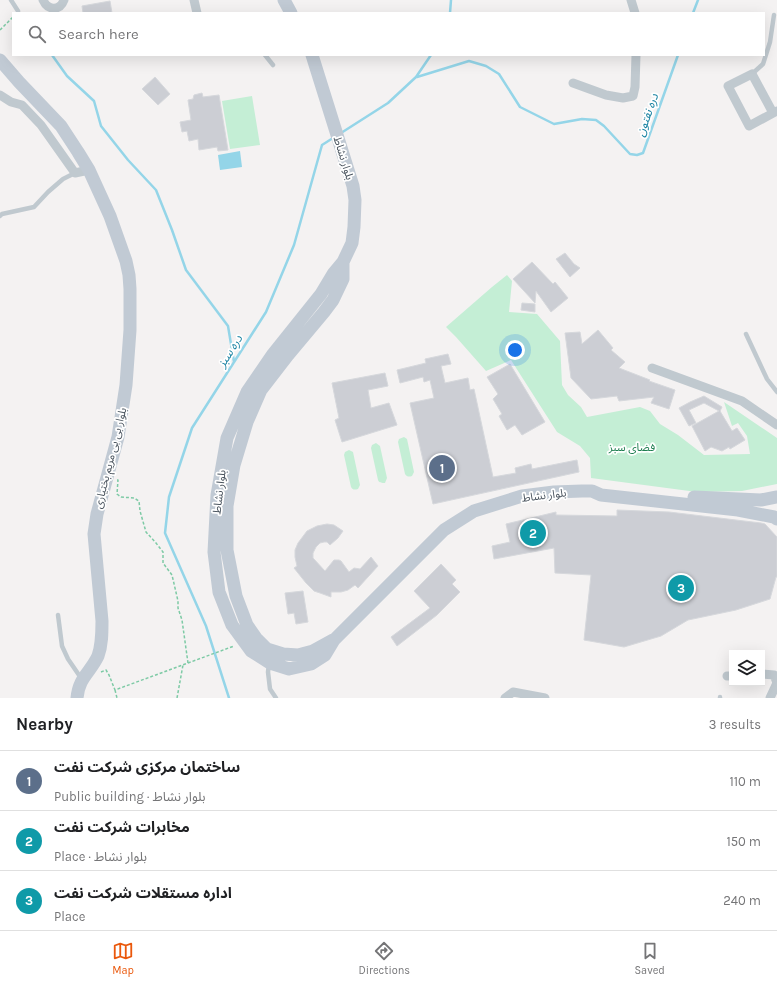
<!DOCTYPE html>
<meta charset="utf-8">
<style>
body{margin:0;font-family:Karla,"Noto Sans Arabic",sans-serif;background:#f2f2f2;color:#202124}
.controls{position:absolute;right:12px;bottom:12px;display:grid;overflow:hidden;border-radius:0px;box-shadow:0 4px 16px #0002}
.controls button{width:36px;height:36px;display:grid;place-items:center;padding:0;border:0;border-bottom:1px solid #e0e0e0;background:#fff;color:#202124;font:20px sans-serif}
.you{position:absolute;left:515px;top:350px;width:14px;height:14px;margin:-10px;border:3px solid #fff;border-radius:50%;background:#1a73e8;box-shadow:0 0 0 6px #1a73e833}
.badge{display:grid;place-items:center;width:26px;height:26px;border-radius:50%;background:#ea580c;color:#fff;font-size:13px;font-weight:700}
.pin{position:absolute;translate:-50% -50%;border:2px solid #fff;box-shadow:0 1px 4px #0006}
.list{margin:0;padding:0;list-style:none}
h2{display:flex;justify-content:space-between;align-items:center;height:52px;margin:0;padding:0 16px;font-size:17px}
h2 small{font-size:13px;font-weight:400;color:#757577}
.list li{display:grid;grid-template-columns:26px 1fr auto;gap:12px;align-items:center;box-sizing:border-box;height:60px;padding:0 16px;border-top:1px solid #e0e0e0}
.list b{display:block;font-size:15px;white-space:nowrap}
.list p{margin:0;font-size:13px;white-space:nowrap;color:#757577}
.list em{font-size:13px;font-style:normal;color:#757577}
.icon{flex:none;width:22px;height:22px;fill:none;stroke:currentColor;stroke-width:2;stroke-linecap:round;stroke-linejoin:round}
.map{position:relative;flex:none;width:777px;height:698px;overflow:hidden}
.search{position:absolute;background:#fff;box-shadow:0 4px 16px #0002;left:12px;right:12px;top:12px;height:44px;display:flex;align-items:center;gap:10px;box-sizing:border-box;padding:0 14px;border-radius:0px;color:#757577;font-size:15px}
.sheet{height:232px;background:#fff}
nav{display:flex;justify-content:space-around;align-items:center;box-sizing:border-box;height:56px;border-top:1px solid #e0e0e0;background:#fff;font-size:11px;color:#757577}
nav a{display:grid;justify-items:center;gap:2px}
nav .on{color:#ea580c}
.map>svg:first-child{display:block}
</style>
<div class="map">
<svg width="777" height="698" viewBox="0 0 777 698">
<rect width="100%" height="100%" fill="#f4f2f2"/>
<path fill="#c4eed5" d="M252,96l8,49 -30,4 -8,-48z
M507,275l5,6 -3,31 28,2 23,27 2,44 6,10 13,12 6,10 53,-10 10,4 10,13 18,11 26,20 46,-1 -3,-18 -9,-13 -6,3 -8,-24 53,36v46l-35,7 -45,1 -106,-14 -1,-20 -10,-12 -23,-14 -46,-72 -25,11 -30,-34 -10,-10 46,-40z
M404,437l3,2 7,33 -2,4c-3,1 -5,1 -7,-2l-7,-32 1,-3z
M376,443l4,3 7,32 -2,5c-3,0 -6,0 -7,-3l-7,-32 1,-3z
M349,450l4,2 7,33 -2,4c-4,1 -5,1 -7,-2l-7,-32 1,-3z"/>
<path fill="#94d5e8" d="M240,151l2,16 -22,3 -2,-15z"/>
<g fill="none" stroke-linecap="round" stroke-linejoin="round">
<path stroke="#94d5e8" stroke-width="2.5" d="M450,13l1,-13
M693,13l5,-13
M52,55l15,21 27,25 7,25 27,34 28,30 16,40 14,40 42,56 6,36
M417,77l52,-16 17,5 13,8 21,33 34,17 28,-5 14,1 8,6 26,28 7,1 6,-2 35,-98
M341,133l47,-30 28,-26 15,-22
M229,698l-23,-72 -41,-93 4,-36 23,-69 74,-116 28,-67 28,-100 11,-7"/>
</g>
<path fill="#ccced4" stroke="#d6d8dc" d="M110,1l2,12h-29l-1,-7z
M155,77l15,17 -12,11 -16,-16z
M202,93l1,4 16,-2 9,55 -10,1 -1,-4 -18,3 -1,-11 -9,2 -2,-10 -5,1 -2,-10 11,-2 -3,-20 5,-1 1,-4z
M565,253l9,11 6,4 -10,9 -14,-18z
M532,262l21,22 2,-2 13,16 -17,14 -15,-21 -1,12 -22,-24z
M522,303l13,1v8l-14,-2z
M598,330l15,18 -2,2 14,12 -6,6 31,12 -1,1 26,9 -6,19 -18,-6 3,-6 -35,4 -2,-5 -26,3 -20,-21 -6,-45 15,-1 2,12z
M448,354l3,10 -10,2 4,17 23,-5 2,12 4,-1 19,88 23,-4 -1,-5 16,-4 1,5 45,-9 2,12 -146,32 -23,-101 24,-5 -4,-18 -6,2 -1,-5 -23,6 -3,-13 29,-7 -1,-4z
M510,364l35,58 -23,13 -7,-10 -8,5 -8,-14 3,-2 -9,-15 5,-5 -11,-17z
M385,373l3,13 -20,4 3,18 18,-5 8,22 -55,17 -7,-22 4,-2 -7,-35z
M704,396l18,11 -2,4 12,20 5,-3 8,12 -15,9 -1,-2 -7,4 -11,-4 -6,4 -13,-25 27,-15 -15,-8 -15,7 7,13 -7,3 -10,-18 11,-6z
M617,510l52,2 92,11 4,1 12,13v40h-1l-6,22 -34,11 -48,10 -27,16 -37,11 -40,-7 7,-65 -36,-2 -1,-25 -60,11 -2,-13 18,-4 -4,-18 50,-12v3l61,1z
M327,524l7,1 9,6 -5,7 -8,7 -3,-3h-3l-4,1 -4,4 -3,6v5l12,13 9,-11h5l2,1 8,11 5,-4 6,1 11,-12 7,9 -20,22 -3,-3 -7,5 -7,2h-10v5l-11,-4 -6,-2 -8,-8 -12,-15 3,-2 -2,-9v-7l3,-7 9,-12 10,-5z
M441,564l15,16 -4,4 8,8 -23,23 -40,31 -6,-9 39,-29 -16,-17z
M303,591l5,31 -12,2 -2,-11 -6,1 -3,-21z"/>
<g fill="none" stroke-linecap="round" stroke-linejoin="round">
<path stroke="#7dcaa5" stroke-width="1.5" stroke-dasharray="3 2" stroke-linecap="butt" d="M0,30l13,-13
M117,480h1l-1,14 4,3 13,1 5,3 1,10 6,21 10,11 7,9v11l9,12 6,26v7l4,12 6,43
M101,672l5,-2 3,5 6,15 119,-44
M115,690l2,8
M177,698l6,-33"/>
<path stroke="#c0c9cf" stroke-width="4.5" d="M11,0l7,11
M265,55l8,10
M752,74l11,-10 7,-22 4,-27
M0,216l2,-2 32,-7 14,-15 15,-13 12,-6
M746,334l21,45 10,13
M58,615l4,31 6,13 13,19
M269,664l-1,8 2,17 6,9
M720,697v1"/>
<path stroke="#c0c9cf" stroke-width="9" d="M43,0c5,11 17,11 21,0
M194,0l3,13
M631,0l4,13
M573,83l33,12 17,3 10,-2 2,-9 1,-32
M0,95l11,7 11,3 19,20 34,48 14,-3
M773,113l-21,-39 -24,12 21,40 28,-15
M652,368l90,33 35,24
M762,674l12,1 3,8 -7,15
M727,676h5
M505,698l8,-6 32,6"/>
<path stroke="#c1cad4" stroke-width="13" d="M284,0l7,13
M312,55l41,131 2,14 -1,27 -2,16 -9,19 -10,12 -12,20 -48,60 -26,38 -20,46 -10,57 -3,57 5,40 13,33 19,26 19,12 19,6 22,-5 14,-9 9,-15 110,-110 30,-19 48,-15 32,-4 28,-1h10l9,4 137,15 36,7 3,2
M0,60l19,22 42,44 17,26 11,18 21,46 16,45 3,14 1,14v41l-4,55 -8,52 -21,77 -3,20 8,87c0,12 0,24 -4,35 -8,17 -19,21 -21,42
M694,497l67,3 16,-3
M333,640l-20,11 -15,4 -15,-1 -16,-5 -11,-11 -9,-13 -11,-29 -9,-46v-44l7,-41 13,-43 14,-32 27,-35 36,-43 9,-12 10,-21v-17"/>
</g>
<g text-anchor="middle" stroke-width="3.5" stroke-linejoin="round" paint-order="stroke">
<g font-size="11" fill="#4a545e" stroke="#fff">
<text transform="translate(344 158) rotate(73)" y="4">بلوار نشاط</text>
<text transform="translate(110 458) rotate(-76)" y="4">بلوار بی بی مریم بختیاری</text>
<text transform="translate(219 492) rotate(-83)" y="4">بلوار نشاط</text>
<text transform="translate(544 495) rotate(-7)" y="4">بلوار نشاط</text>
</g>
<g font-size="11" fill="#1d7d4f" stroke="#fff">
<text x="632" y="451">فضای سبز</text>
</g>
<g font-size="12" font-style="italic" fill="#1580a0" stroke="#fff">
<text transform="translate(647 115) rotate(-70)" y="4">دره نفتون</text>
<text transform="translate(230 351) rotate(-58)" y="4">دره سبز</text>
</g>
</g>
</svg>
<div class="controls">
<button><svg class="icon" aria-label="layers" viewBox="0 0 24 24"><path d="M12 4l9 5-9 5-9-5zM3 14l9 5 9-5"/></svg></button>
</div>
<div class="you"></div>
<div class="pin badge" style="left:442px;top:468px;background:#5c6f8a">1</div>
<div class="pin badge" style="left:533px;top:533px;background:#0f9aa8">2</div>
<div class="pin badge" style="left:681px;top:588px;background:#0f9aa8">3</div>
<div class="search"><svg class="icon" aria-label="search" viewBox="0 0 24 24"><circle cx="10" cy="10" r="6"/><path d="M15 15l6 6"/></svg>Search here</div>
</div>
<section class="sheet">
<h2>Nearby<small>3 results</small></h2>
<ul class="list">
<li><span class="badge" style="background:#5c6f8a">1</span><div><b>ساختمان مرکزی شرکت نفت</b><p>Public building · بلوار نشاط</p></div><em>110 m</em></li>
<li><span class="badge" style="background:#0f9aa8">2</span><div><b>مخابرات شرکت نفت</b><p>Place · بلوار نشاط</p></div><em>150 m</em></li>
<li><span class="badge" style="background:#0f9aa8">3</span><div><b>اداره مستقلات شرکت نفت</b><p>Place</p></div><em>240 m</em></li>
</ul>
</section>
<nav>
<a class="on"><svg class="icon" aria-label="map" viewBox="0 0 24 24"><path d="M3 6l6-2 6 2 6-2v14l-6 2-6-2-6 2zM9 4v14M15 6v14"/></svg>Map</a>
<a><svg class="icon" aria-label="directions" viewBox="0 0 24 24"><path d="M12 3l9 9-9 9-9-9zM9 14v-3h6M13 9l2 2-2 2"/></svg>Directions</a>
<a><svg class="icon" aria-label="saved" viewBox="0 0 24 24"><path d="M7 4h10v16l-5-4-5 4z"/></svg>Saved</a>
</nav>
